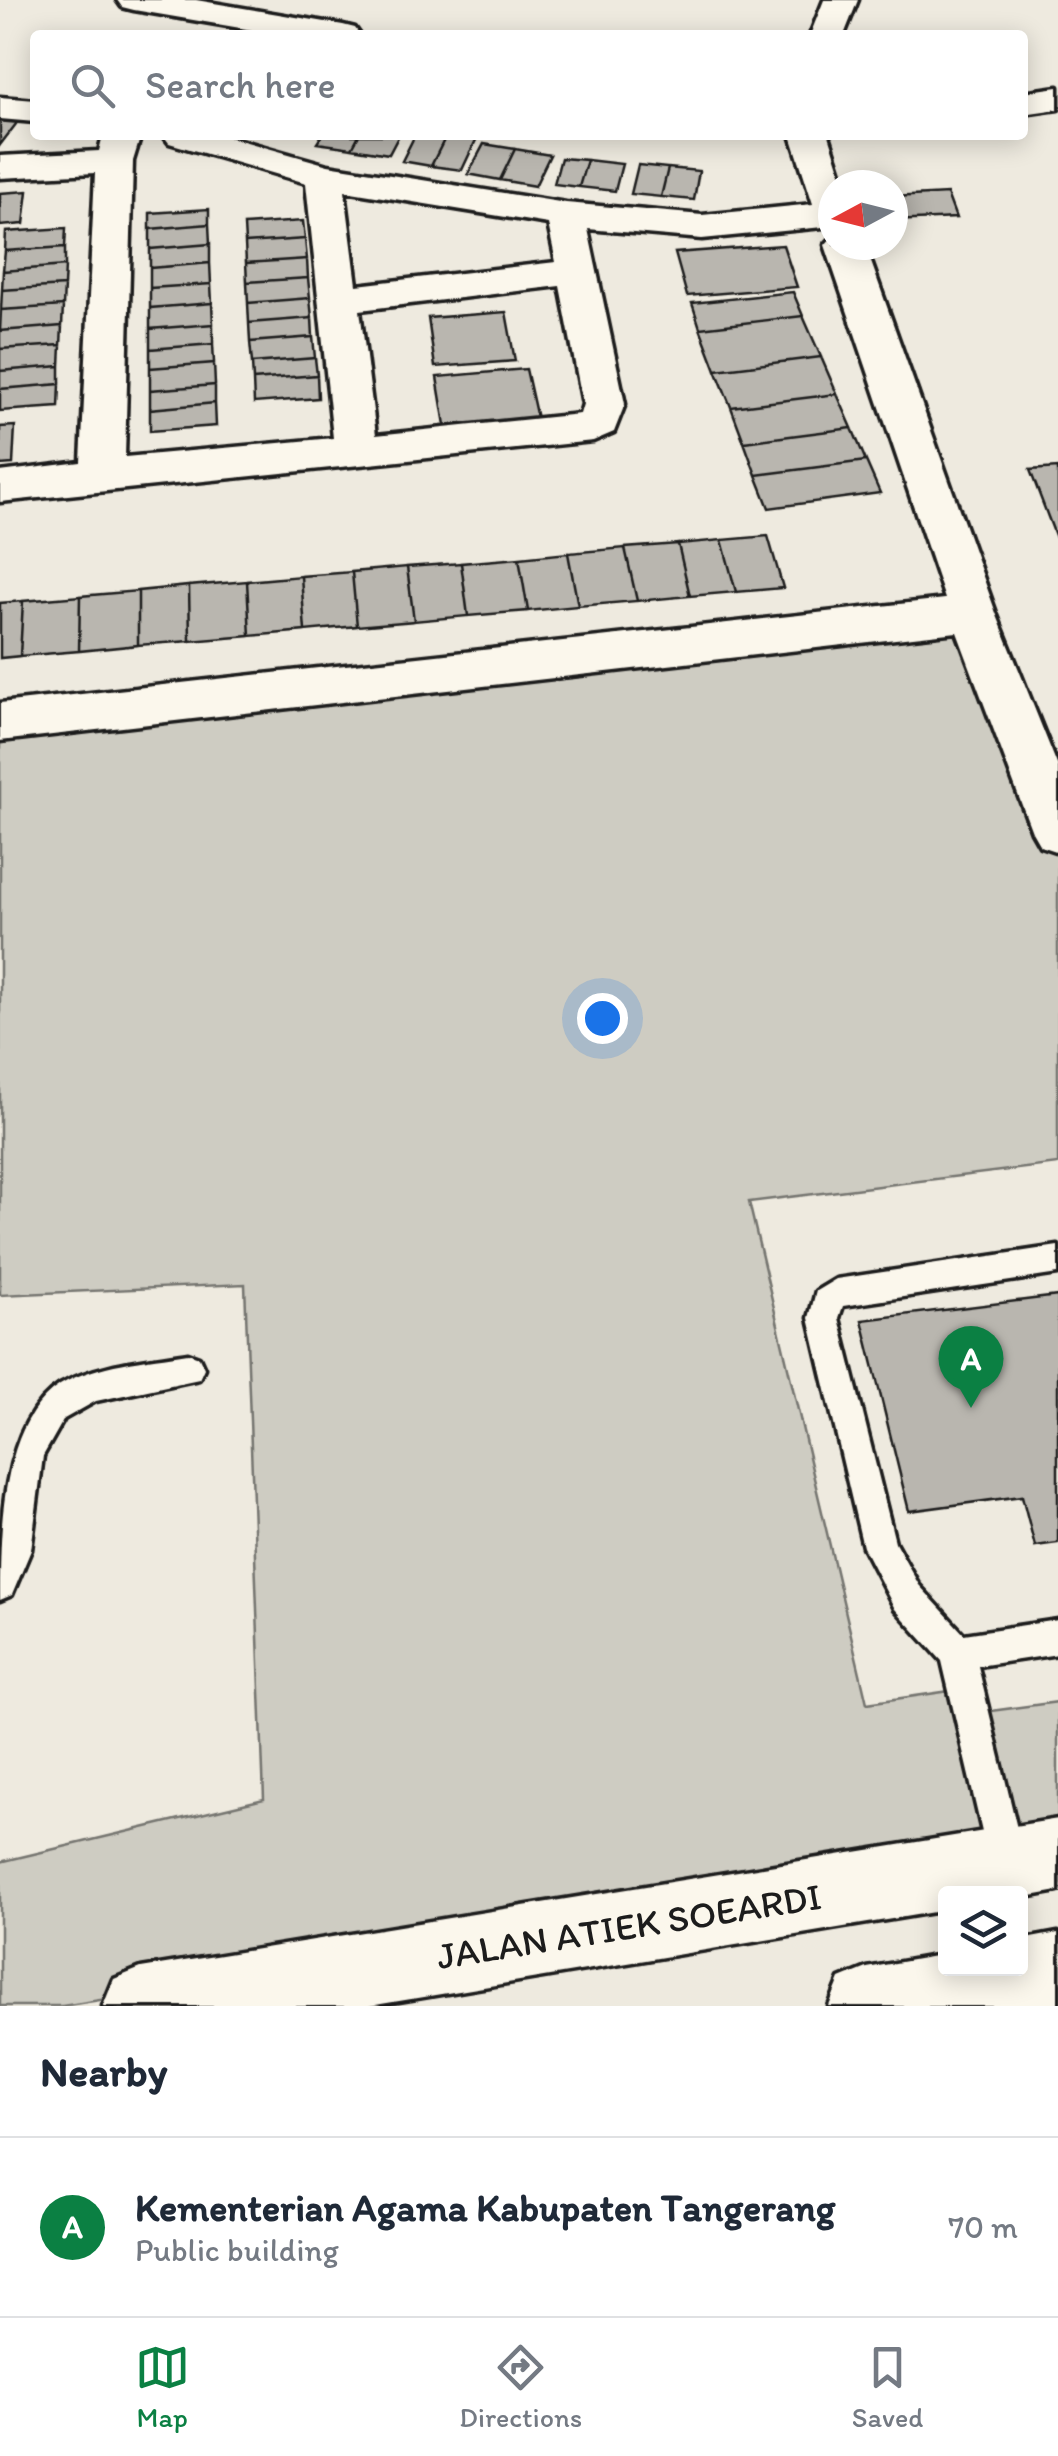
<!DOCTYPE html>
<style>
body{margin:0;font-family:Itim,sans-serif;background:#f6f6f7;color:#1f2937}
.controls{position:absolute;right:30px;bottom:30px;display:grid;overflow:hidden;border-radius:10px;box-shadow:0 5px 25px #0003}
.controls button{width:90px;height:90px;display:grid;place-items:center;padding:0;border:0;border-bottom:2px solid #e0e1e3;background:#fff;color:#1f2937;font:50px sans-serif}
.compass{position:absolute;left:818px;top:170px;width:90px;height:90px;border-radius:50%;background:#fff;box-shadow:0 5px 25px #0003;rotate:263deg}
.you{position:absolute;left:602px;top:1018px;width:35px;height:35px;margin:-25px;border:8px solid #fff;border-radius:50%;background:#1a73e8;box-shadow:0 0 0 15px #1a73e833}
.badge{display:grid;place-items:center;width:65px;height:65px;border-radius:50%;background:#0b8043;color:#fff;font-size:32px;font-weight:700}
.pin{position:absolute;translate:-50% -82px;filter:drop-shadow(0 2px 5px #0008)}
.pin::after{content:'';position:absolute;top:52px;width:35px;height:30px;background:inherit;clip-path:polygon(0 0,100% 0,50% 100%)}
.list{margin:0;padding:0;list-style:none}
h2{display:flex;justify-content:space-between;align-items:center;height:130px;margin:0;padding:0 40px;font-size:42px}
h2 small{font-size:32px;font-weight:400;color:#747a83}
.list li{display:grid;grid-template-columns:65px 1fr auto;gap:30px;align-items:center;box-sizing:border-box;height:180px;padding:0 40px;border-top:2px solid #e0e1e3}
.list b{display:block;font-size:38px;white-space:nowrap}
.list p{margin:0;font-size:32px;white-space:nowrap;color:#747a83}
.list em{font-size:32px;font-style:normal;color:#747a83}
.icon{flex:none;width:55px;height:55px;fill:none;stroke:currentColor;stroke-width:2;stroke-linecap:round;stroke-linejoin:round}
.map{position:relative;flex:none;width:1058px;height:2006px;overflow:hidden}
.search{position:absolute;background:#fff;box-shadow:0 5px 25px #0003;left:30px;right:30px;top:30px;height:110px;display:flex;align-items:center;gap:25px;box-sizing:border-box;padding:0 35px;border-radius:10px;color:#747a83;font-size:38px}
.sheet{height:310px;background:#fff}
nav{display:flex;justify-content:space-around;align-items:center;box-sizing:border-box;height:140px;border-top:2px solid #e0e1e3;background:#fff;font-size:28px;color:#747a83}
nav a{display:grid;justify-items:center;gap:5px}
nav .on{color:#0b8043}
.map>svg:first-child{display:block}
</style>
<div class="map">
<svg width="1058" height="2006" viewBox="0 0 1058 2006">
<rect width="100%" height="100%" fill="#eeeadf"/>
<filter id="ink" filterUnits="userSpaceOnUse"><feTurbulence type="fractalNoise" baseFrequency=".01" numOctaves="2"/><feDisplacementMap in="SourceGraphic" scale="20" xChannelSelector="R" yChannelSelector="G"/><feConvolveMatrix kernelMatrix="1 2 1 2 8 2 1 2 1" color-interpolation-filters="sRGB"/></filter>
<g filter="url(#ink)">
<path fill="#ceccc2" stroke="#75746f" stroke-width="2.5" d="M969,617l89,221v326l-309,38 118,501 83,-12 40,169 -928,146h-62v-144l264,-63 -19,-515 -245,11v-564z
M1058,1702v145l-41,8 -34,-143z"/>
<path fill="#b9b6af" stroke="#1c1c1c" stroke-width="2.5" d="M0,111l23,4 -23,30z
M322,135h37l-7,13 -35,-5z
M359,135h40l-10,19 -37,-6z
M415,135l31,1 -15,30 -29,-5z
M446,136l30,4 -14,30 -31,-4z
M484,144l31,5 -15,31 -32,-6z
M515,149l35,6 -15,31 -35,-6z
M561,158l26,2 -8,27 -25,-3z
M587,160l35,4 -7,27 -36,-4z
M638,165l30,3 -7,29 -30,-3z
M668,168l31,3 -5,29 -33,-3z
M28,191l-4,33 -24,2v-33z
M947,194l9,24 -63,3v-24z
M209,209v15l-59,5v-16z
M303,221l2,18 -60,4 -1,-18z
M209,224l1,20 -60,5v-20z
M66,228l-1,19 -60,4 1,-19z
M305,239l2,20 -61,4 -1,-20z
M210,244v19l-60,5v-19z
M783,245l14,42 -110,9 -12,-43z
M65,247v19l-62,5 2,-20z
M307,259l1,19 -61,4 -1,-19z
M210,263l1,21 -61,4v-20z
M65,266l-1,20 -62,4 1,-19z
M308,278l2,20 -62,5 -1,-21z
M211,284l1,19 -62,5v-20z
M64,286l-1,20 -62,4 1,-20z
M793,292l10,24 -103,12 -8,-25z
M310,298l2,20 -63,5 -1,-20z
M212,303l1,21 -63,5v-21z
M63,306l-1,20 -62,5 1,-21z
M506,312l9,49 -80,6 -7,-49z
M803,316l18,41 -105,13 -16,-42z
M312,318l1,19 -63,5 -1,-19z
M213,324v20l-63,5v-20z
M62,326l-1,19 -61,4v-18z
M313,337l2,21 -63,5 -2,-21z
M213,344l1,19 -64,5v-19z
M61,345l-1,21 -60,5v-22z
M821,357l16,37 -106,13 -15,-37z
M315,358l2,17 -64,5 -1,-17z
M214,363l1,22 -65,5v-22z
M60,366v18l-60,5v-18z
M526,369l12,54 -92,8 -9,-54z
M317,375l1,23 -64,5 -1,-23z
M60,384l-1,23 -59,4v-22z
M215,385v18l-65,6v-19z
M837,394l15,34 -108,14 -13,-35z
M215,403l1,23 -66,5v-22z
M15,426l-2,38 -13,1v-38z
M852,428l14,33 -110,14 -12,-33z
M866,461l14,32 -111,15 -13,-33z
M1058,468v75l-28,-73z
M768,536l15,52 -47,4 -14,-52z
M722,540l14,52 -46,4 -12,-52z
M678,544l12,52 -53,5 -12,-53z
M625,548l12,53 -59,5 -10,-53z
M568,553l10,53 -50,5 -9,-53z
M519,558l9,53 -60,5 -7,-53z
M461,563l7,53 -54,5 -7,-54z
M407,567l7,54 -57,5 -5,-54z
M352,572l5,54 -52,5 -4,-55z
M301,576l4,55 -55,5 -3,-55z
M247,581l3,55 -60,5 -1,-55z
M189,586l1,55 -52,4v-54z
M138,591v54l-59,6 1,-55z
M80,596l-1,55 -59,5 3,-55z
M23,601l-3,55 -20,2v-55z
M1058,1296v247l-23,3 -13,-50 -113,15 -47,-191z"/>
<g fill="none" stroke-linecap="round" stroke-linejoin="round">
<defs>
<path id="service" d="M1058,1246v28l-215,32 -4,12 56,224 24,43 45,49 94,-14v34l-80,12 47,196 -5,13 -13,5 -13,-5 -5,-13 -47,-201 -47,-52 -32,-62 -54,-229 7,-27 20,-12z
M188,1353l11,4 5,11 -5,11 -103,22 -32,18 -21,37 -12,94 -19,45 -12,5c0,-67 0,-177 60,-215 38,-22 86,-25 128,-32z"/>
<path id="minor" d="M117,0h79l147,25 12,3 5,7h-79l-147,-25 -12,-3z
M824,0h34l-14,35h-34z
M1058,87v22l-35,5v-22z
M0,97l35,3v22l-35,-3z
M103,135h38l-8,26 -8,296 208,-19 -27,-255 -137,-40 -6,-8h59l106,30 238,38 136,12 111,-11 -22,-69h38l16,50h-12v41l-131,13 -114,-10 37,175 -11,28 -21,9 -593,61v-30l81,-10 14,-289 -95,5v-22l99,-5zM345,191l203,33 8,38 -199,23zM560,286l23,118 -3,10 -204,21 -16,-125z
M833,236v9h32l131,368 62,154v85l-18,-6 -8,-14 -75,-200 -957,109v-38l945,-104 -120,-354z
M1058,1819v72l-38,7v-4h-74v16l-577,96h-266l11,-27 27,-11z
M1058,1933v73h-229l11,-27 27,-11 79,-14v14h74v-28z"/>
</defs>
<use href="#service" stroke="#1c1c1c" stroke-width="7"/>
<use href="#minor" stroke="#1c1c1c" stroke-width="7"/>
<use href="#service" fill="#fbf7ec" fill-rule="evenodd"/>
<use href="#minor" fill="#fbf7ec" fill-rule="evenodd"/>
</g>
</g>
<g text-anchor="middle" stroke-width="8" stroke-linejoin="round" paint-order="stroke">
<g font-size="38" fill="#1c1c1c" stroke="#fbf7ec">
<text transform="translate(629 1926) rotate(-9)" y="13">JALAN ATIEK SOEARDI</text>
</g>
</g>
</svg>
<div class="controls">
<button><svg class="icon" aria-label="layers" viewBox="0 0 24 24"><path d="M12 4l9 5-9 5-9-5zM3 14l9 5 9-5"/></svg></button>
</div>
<svg class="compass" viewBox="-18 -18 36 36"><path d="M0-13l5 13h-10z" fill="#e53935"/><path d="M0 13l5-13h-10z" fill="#747a83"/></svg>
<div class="you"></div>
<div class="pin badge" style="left:971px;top:1408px">A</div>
<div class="search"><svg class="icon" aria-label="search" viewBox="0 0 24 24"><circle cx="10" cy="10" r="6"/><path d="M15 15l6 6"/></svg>Search here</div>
</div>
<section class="sheet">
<h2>Nearby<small></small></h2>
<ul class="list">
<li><span class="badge">A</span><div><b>Kementerian Agama Kabupaten Tangerang</b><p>Public building</p></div><em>70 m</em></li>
</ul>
</section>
<nav>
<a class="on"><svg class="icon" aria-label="map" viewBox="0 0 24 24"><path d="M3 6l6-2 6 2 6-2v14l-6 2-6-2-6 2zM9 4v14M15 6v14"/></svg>Map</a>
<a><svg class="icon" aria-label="directions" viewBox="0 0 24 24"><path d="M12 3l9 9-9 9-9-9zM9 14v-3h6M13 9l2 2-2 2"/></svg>Directions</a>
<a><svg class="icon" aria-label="saved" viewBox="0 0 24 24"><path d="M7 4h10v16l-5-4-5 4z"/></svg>Saved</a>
</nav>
